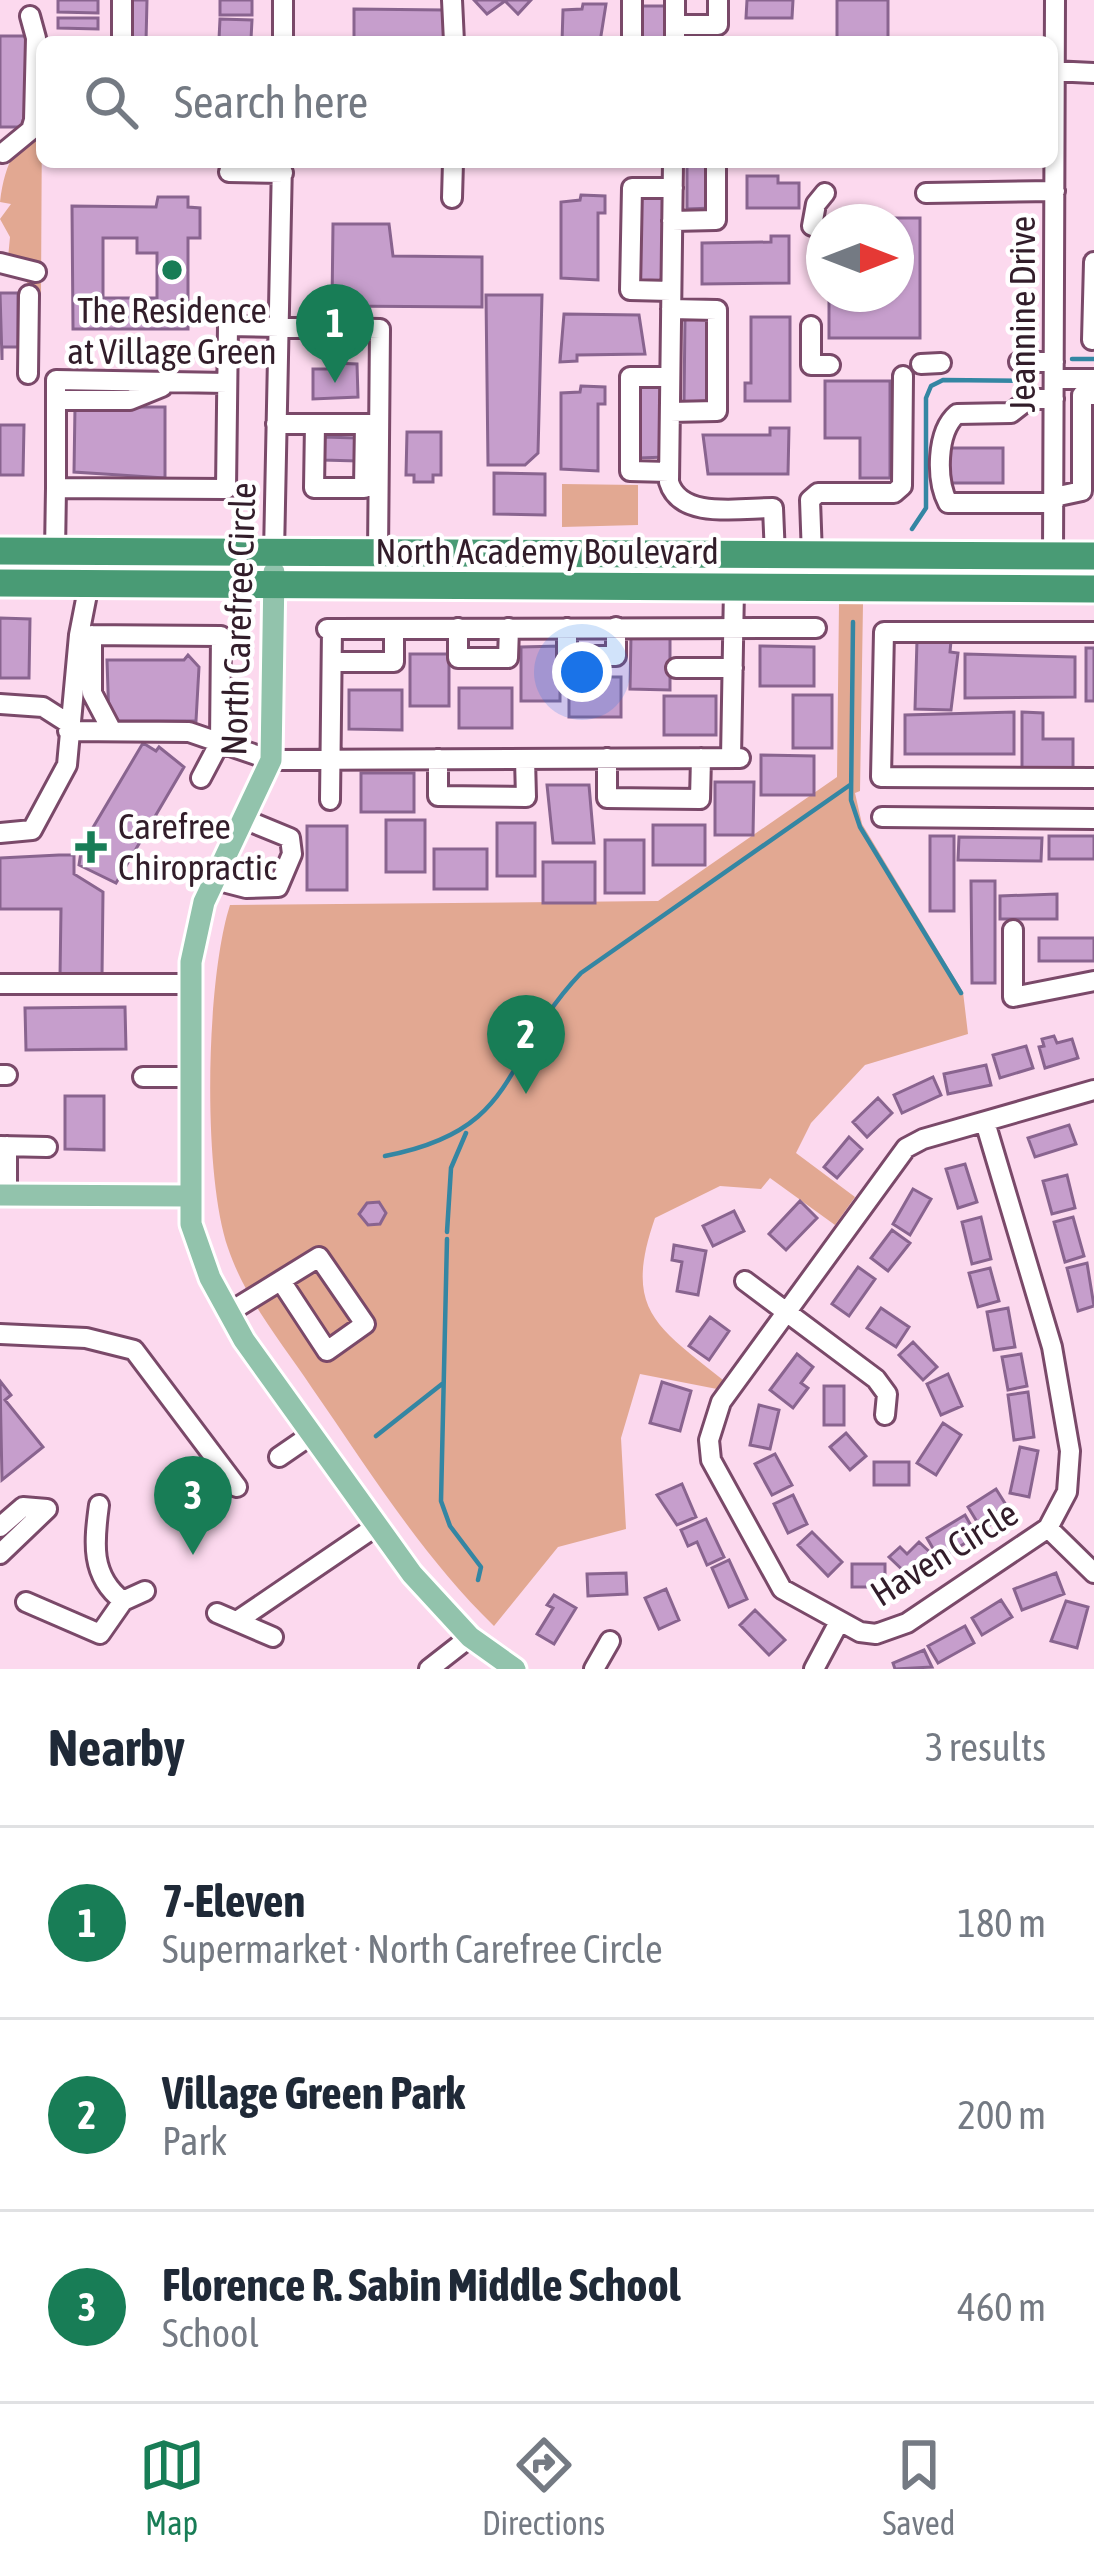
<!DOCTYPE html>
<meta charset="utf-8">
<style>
body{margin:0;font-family:"Asap Condensed",sans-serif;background:#f6f6f7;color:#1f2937}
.compass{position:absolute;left:806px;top:204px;width:108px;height:108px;border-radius:50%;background:#fff;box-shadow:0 3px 9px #0004;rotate:90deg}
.you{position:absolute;left:582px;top:672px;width:42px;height:42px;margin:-30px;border:9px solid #fff;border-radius:50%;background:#1a73e8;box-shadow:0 0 0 18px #1a73e833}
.badge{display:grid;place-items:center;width:78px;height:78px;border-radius:50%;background:#187d56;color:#fff;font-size:39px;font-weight:700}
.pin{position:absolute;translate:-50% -99px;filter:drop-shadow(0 3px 6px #0008)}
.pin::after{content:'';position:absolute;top:63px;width:42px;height:36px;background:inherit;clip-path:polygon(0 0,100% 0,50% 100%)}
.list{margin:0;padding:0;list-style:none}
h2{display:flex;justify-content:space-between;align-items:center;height:156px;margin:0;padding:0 48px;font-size:51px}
h2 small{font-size:39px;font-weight:400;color:#747a83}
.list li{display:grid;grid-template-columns:78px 1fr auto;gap:36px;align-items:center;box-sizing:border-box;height:192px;padding:0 48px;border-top:3px solid #e0e1e3}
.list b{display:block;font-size:45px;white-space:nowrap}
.list p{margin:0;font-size:39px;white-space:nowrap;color:#747a83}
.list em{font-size:39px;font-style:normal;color:#747a83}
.icon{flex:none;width:66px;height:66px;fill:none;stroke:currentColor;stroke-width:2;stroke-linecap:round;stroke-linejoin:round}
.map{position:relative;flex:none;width:1094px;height:1669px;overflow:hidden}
.search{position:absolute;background:#fff;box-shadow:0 3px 9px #0004;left:36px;right:36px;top:36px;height:132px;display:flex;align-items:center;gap:30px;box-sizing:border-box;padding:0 42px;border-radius:18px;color:#747a83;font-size:45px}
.sheet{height:732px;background:#fff}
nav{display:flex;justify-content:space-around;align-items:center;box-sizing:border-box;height:168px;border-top:3px solid #e0e1e3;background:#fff;font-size:33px;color:#747a83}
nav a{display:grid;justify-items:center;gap:6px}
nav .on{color:#187d56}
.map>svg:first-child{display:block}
</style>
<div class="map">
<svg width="1094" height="1669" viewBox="0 0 1094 1669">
<rect width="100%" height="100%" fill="#fcd9ee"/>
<path fill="#e2a892" d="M42,111l-1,183h-6l-9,-13 3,-6 -21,-17 2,-21 -10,-18 11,-15 -11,-2c5,-43 18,-55 42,-91z
M562,484l76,1v40l-76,2z
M839,603l24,1 -3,187 -5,2 7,31 101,168 5,42 -103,31 -54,58 -15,30 59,44 -20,28 -65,-47 -9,11 -41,-3 -65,32c-32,92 1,108 68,162l-6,9 -77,-15 -19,64 5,91 -68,18 -64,79c-72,-70 -125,-156 -182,-238 -30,-45 -67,-89 -84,-140 -26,-76 -22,-268 2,-343l428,-4 179,-124z"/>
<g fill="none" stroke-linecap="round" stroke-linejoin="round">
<path stroke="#3486a3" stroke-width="4.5" d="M1072,359h22
M912,529l14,-21v-110l5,-12 12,-6 90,1
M853,622l-2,178 9,27 101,166
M385,1156c137,-26 114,-97 196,-183l269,-188
M447,1232l4,-64 15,-35
M447,1239l-6,262 9,25 31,41 -3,13
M376,1436l66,-52"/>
</g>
<path fill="#c69ecc" stroke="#89648f" stroke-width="3" fill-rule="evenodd" d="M58,0h40v13l-40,-1z
M130,0h17l-1,42h-16z
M220,0h32v15h-32z
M474,0h57l-13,14 -13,-13 -18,13z
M747,0h46l-1,18h-46z
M837,0h51v42h-51z
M583,4h23l-6,38h-38l1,-32 19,-1z
M641,6h27l-1,36h-27z
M354,9l90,1v32h-90z
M58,18h40v11l-40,-1z
M220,19l32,1 -1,19h-32z
M0,36h26v91h-26z
M687,162h27l-1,46 -26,1z
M747,176h31v7h21v25h-52z
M581,195l24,1v17h-7v67l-37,-2v-76l19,-2z
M158,197h30v10l12,1v30h-12v91h-115l-1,-123 84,1zM103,238h34v15h20v45h-54z
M639,198h27v83l-28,1z
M829,218h91v120h-91v-44h67v-72z
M333,224h56l4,32 89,1v50l-150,-1z
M771,236h18v47l-87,1v-41l69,-1z
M0,293h18v54h-16v13z
M486,295h56l-4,158 -13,12h-37z
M564,314l75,1 6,39 -68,1v6l-17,1z
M751,317h39v84h-45v-18h6z
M685,318h27l-1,83 -27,1z
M332,363l25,1 1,33 -45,2v-30h19z
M825,381h65v97h-30v-40h-35z
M581,386l24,1v17h-7v67l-37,-2v-76l19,-1z
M639,387h27v70l-27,1z
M82,389h18v18h65v71l-91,-6 1,-65h7z
M0,425h24l-1,50h-23z
M770,428h19l-1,46h-80l-5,-39h67z
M407,432h34v43h-8v7h-19v-7h-8z
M323,437l34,1v23l-34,-1z
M949,448h54v35h-54z
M494,473l51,1v41l-51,-1z
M0,618l30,1 -1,59h-29z
M631,636l39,1v53l-40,-1z
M917,640l34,1 -1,11 8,1 -7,57 -36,-1z
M560,646v55h-39v-54z
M760,646l54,1v39h-54z
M1086,648h8v53h-8z
M410,654h39v52h-39z
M965,654l110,3v40l-110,1z
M188,655l11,12 -3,54h-87l-2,-61h77z
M569,677h52v40h-52z
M459,688h53v40h-53z
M349,690h53v40l-53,-1z
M793,695h39v53h-39z
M664,696h52v39h-52z
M1014,712v42h-109v-39z
M1022,712l21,1v26h30v29h-51z
M143,743l13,8 3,-4 25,20 -68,116 -37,-18 3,-19z
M761,755l53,1v39h-53z
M361,773h53v39h-53z
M715,782h39l-1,53h-38z
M547,785h42l5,58h-41z
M386,820h39v52h-39z
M497,823h38v53h-38z
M653,825h52v40h-52z
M307,826h40v64h-40z
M930,836h24v75h-24z
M1049,836h45v23h-45z
M959,837l83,1 -1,23 -83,-1z
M605,840h39v53h-39z
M434,849h53v40h-53z
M59,855h15v19l29,18 -1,85h-42l1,-68h-61v-51z
M543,862h52v41h-52z
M971,881h24v102h-23z
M1057,894v25h-57v-23z
M1039,938h55v23h-55z
M125,1007l1,42 -100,1 -1,-42z
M1054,1036l3,7 15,-4 6,19 -33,10 -6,-21 5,-1 -2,-7z
M1026,1046l7,22 -33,10 -7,-23z
M986,1065l5,20 -43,9 -4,-20z
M933,1077l8,18 -39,18 -8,-18z
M65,1096h39v54l-39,-1z
M878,1098l14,15 -25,24 -14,-15z
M1069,1125l7,19 -41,13 -7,-19z
M849,1137l13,12 -25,29 -13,-11z
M965,1164l12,38 -19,6 -12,-39z
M1067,1175l8,33 -23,6 -9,-33z
M913,1189l18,10 -21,36 -17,-11z
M800,1201l17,17 -31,32 -17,-16z
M379,1202l7,11 -6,11 -12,1 -9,-11 8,-11z
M734,1211l10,20 -31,15 -10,-20z
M981,1217l10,42 -19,5 -10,-42z
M1073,1217l11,39 -19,6 -11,-40z
M892,1230l18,13 -22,28 -17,-13z
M674,1245l32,6 -8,44 -21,-4 5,-29 -10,-2z
M1087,1263l7,43 -16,5 -11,-43z
M858,1267l17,12 -26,37 -17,-12z
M990,1268l9,33 -21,6 -9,-34z
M881,1308l28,19 -13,20 -29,-19z
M1008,1308l7,39 -21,3 -7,-38z
M710,1317l19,14 -20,29 -20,-14z
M913,1342l24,25 -14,13 -24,-25z
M797,1354l16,13 -12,16 7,5 -15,20 -23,-18z
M1021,1354l6,32 -19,4 -6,-33z
M948,1374l14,32 -21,9 -14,-31z
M0,1381l11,14 -6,5 38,47 -41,33z
M662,1382l29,9 -11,40 -30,-8z
M824,1386h20v39h-20z
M1028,1392l6,45 -20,3 -6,-45z
M759,1405l20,5 -9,39 -20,-4z
M943,1423l18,12 -25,40 -19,-12z
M846,1433l20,23 -16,14 -20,-23z
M1020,1447l18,4 -9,46 -19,-4z
M775,1454l17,31 -20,10 -17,-31z
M874,1462h35v23h-35z
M682,1484l14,33 -19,8 -20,-30z
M996,1489l10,16 -8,6 4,6 -20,13 -14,-23z
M793,1495l14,29 -19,9 -14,-29z
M965,1515l12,21 -38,23 -12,-21z
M706,1519l18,38 -17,8 -10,-23 -9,4 -7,-16z
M812,1532l30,30 -14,14 -30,-31z
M919,1542l14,13 -22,23 -22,-21 11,-10 7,7z
M729,1560l18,39 -18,8 -17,-39z
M852,1564h33v23h-33z
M626,1573l1,21 -39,2 -1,-22z
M1056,1573l8,21 -42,16 -8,-21z
M666,1589l13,31 -20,9 -14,-31z
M554,1595l22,13 -22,36 -17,-10 16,-26 -6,-3z
M1001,1600l11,17 -30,18 -10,-17z
M1066,1601l22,6 -11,41 -26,-7z
M755,1610l30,30 -16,15 -29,-30z
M965,1626l9,17 -36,20 -10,-17z
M924,1650l8,17 -37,2 -2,-6z"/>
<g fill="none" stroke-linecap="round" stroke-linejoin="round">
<defs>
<path id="minor" d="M452,0l2,42
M675,25h43v-25
M122,42v-42
M283,42v-42
M632,42v-42
M675,42v-42
M1052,71l42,2
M3,153l28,-23 3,-10 2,-82 -6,-22
M673,162l-4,320c11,38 72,26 104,26l2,48
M229,172l54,1
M926,193l129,-2
M452,198l1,-36
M672,221l44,-1v-58
M812,226l4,-22 9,-11
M0,263l36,9
M671,291l-41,-1 2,-102h41
M811,326v39h19
M1092,340l2,-78
M1019,362h35
M921,364l20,-1
M28,374l1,-79
M1054,379h40
M56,400h74l32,-13
M670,412l47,-1v-101l-46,-1
M276,424h97
M315,424l-1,64h50l1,-64
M669,472l-39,-1v-94h40
M56,488v-108l171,3
M1054,497l28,-6v-96h12
M1054,503h-106c-12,-23 -12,-71 9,-89l54,-1 18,-14h25
M55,552l1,-64 170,1 2,-163 152,3 -2,225
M274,553l8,-391
M812,556l-2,-56 8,-7h76l8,-7 1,-110
M1053,556l2,-556
M458,628v30h50l1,-30
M567,628v28h49v-29
M327,629l489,-1
M1094,632h-210l-3,145 213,1
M79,635l142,1 -1,106 -19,36
M92,635v58l20,38
M332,662h62v-33
M676,668h57
M0,704l43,3 25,16
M68,731l121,1 82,28 469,-2
M607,758v40l93,1 1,-41
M731,758l3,-170
M438,759v37l88,1 -1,-38
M330,800l2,-171
M882,817l212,2
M0,833l32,-3 35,-65 12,-130 10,-51
M215,880l31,8 32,-1 14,-33 -2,-16 -44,-18
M1013,930v67l81,-16
M0,984h189
M0,1075h7
M143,1077h44
M985,1122l67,225 18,104 -3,41 -19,36 -141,95 -31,11 -16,-2 -78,-43 -71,-129 -2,-20 12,-38 185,-254 17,-9 171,-49
M0,1146l47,1
M7,1195v-49
M745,1281l131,98 11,15 -2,21
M228,1313l91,-56 46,67 -38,27 -46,-70
M0,1334l86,4 48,12 103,137
M279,1457l32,-22
M99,1505c-5,37 -9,71 24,96
M0,1527l23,-20 24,2
M1048,1528l46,45
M0,1554l47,-45
M26,1602l74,32 23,-33 22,-10
M217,1613l56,24
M237,1621l141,-96
M429,1669l41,-32
M594,1669l16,-28
M814,1669l24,-45"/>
<path id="major" d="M274,572l-3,188 -67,142 -13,60v262l19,54 34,62 168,234 58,63 45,32
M0,1195l188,1"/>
<path id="highway" d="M0,551l1094,5
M0,583l1094,6"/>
</defs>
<use href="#minor" stroke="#7a4969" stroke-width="24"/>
<use href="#major" stroke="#fff" stroke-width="27"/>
<use href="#highway" stroke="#fff" stroke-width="33"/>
<use href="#minor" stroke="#fff" stroke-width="18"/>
<use href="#major" stroke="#92c3ac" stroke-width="21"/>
<use href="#highway" stroke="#499b75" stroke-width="27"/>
</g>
<g fill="#187d56" stroke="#fff" stroke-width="4.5">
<circle cx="172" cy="270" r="12"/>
<path d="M85 829h12v12h12v12h-12v12h-12v-12h-12v-12h12z"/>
</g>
<g text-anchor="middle" stroke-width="9" stroke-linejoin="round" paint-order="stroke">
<g font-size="36" fill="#321d2a" stroke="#fff">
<text x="172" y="323">The Residence<tspan x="172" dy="41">at Village Green</tspan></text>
<text x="118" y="839" text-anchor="start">Carefree<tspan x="118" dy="41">Chiropractic</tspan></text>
</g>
<g font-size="36" fill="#321d2a" stroke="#fff">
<text transform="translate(1022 314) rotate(-90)" y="13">Jeannine Drive</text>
<text x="547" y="564">North Academy Boulevard</text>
<text transform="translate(238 619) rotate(-88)" y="13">North Carefree Circle</text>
<text transform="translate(944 1553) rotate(-32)" y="13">Haven Circle</text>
</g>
</g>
</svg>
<svg class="compass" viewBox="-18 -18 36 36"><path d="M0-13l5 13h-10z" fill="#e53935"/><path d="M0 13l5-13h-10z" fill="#747a83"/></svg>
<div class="you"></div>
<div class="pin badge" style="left:335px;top:383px">1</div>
<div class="pin badge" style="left:526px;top:1094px">2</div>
<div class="pin badge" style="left:193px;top:1555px">3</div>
<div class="search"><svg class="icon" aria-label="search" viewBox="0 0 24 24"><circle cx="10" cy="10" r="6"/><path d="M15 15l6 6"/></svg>Search here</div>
</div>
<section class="sheet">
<h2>Nearby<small>3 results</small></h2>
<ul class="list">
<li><span class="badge">1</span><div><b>7-Eleven</b><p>Supermarket · North Carefree Circle</p></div><em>180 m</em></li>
<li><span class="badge">2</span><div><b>Village Green Park</b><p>Park</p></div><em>200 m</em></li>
<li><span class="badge">3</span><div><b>Florence R. Sabin Middle School</b><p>School</p></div><em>460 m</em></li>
</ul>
</section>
<nav>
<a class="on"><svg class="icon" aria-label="map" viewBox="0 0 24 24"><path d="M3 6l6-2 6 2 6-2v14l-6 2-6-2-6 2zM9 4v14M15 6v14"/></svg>Map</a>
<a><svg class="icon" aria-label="directions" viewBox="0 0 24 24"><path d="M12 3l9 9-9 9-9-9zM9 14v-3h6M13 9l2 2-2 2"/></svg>Directions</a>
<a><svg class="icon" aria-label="saved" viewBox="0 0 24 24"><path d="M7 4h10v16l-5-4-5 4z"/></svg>Saved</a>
</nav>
